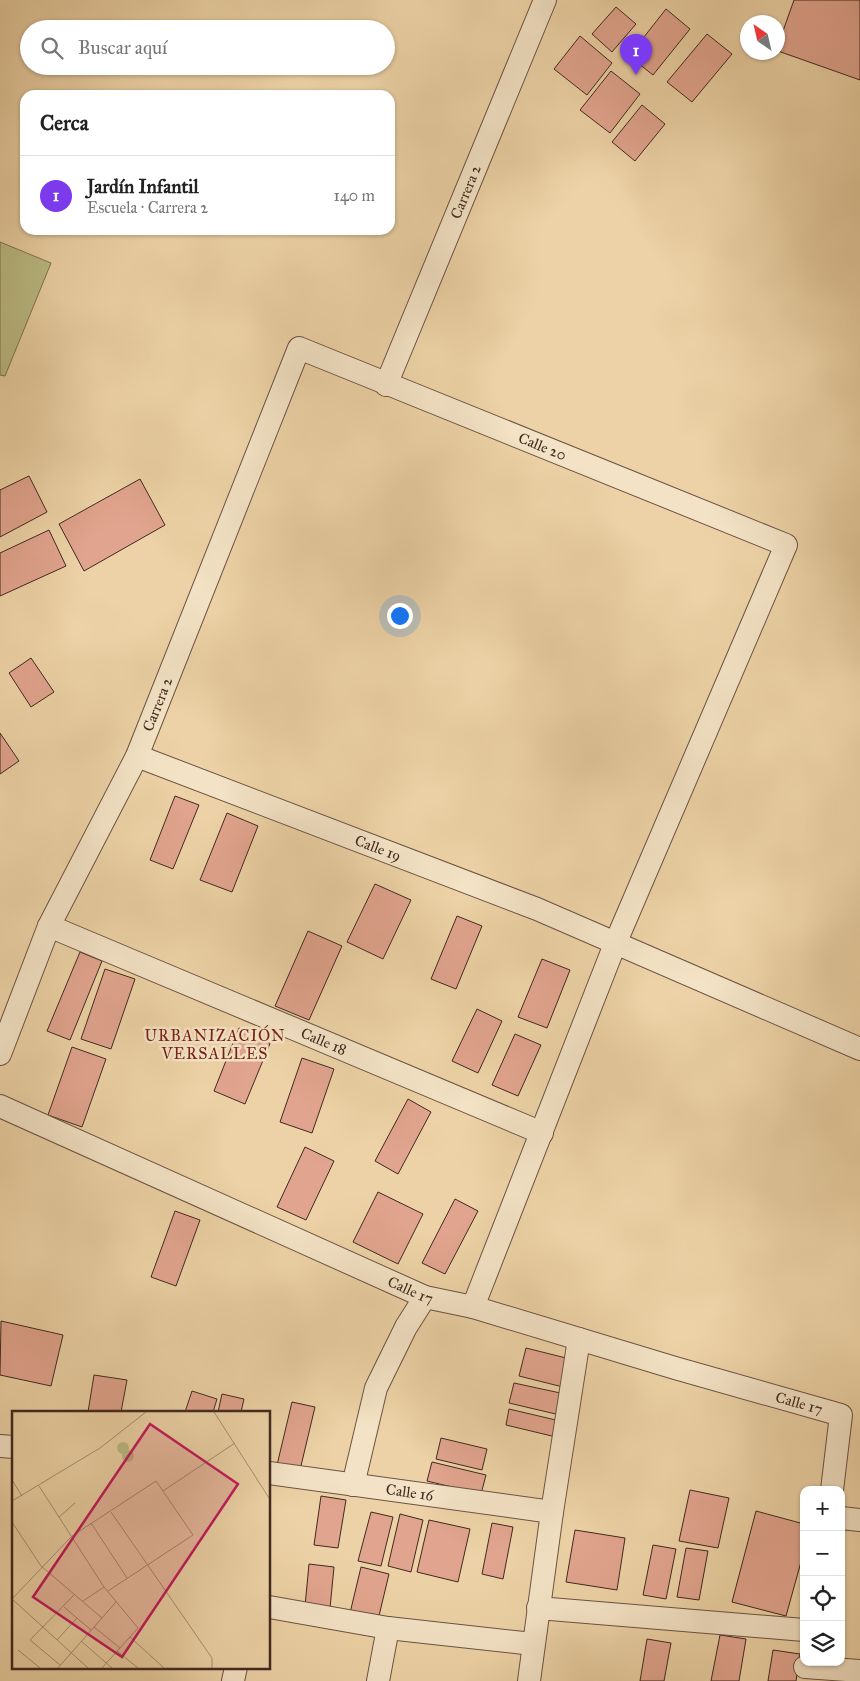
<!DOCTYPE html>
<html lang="es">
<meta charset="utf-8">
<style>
body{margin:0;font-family:"IM FELL Great Primer",serif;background:#f6f6f6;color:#222}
.controls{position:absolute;right:15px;bottom:15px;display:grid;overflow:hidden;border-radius:10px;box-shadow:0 1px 4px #0004}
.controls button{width:45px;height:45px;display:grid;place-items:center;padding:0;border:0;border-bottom:1px solid #e0e0e0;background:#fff;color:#222;font:25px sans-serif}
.compass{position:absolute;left:740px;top:15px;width:45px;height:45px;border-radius:50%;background:#fff;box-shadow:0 1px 4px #0004;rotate:326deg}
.you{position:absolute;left:399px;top:615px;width:18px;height:18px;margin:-12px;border:4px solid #fff;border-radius:50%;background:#1a73e8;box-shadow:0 0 0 8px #1a73e833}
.badge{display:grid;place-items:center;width:32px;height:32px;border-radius:50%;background:#7c3aed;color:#fff;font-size:16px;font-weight:700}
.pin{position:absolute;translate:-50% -41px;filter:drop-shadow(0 1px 2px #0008)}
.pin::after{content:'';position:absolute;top:26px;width:18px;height:15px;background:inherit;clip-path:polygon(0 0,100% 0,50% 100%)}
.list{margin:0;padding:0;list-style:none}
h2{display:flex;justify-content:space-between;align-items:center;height:65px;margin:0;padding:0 20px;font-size:21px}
h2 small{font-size:16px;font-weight:400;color:#767676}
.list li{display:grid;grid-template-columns:32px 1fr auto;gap:15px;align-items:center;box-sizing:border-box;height:80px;padding:0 20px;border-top:1px solid #e0e0e0}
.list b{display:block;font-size:19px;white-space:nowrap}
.list p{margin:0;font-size:16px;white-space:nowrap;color:#767676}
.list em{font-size:16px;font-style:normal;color:#767676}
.icon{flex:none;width:28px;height:28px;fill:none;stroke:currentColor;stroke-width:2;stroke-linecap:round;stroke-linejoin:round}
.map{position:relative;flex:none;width:860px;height:1681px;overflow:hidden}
.search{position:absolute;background:#fff;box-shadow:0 1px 4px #0004;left:20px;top:20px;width:375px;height:55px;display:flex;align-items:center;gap:12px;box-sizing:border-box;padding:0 18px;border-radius:28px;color:#767676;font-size:19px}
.panel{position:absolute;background:#fff;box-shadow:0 1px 4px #0004;left:20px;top:90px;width:375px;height:145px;border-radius:15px}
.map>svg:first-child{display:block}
</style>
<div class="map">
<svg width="860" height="1681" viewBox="0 0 860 1681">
<rect width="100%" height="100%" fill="#ecd2a6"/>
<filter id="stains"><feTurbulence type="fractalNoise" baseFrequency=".004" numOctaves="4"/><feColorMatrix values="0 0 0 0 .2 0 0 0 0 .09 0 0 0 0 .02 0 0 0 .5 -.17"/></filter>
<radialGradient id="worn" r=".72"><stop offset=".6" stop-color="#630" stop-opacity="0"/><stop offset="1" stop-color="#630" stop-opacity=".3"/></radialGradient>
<path fill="#bbbb84" stroke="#7e7252" d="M0,242l51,21 -46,113 -5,-1z"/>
<path fill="#e1a48e" stroke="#412920" d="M794,0h66v80l-82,-29v-6z
M616,7l20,17 -24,28 -20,-18z
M666,9l24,20 -37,46 -24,-19z
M707,34l25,20 -40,48 -25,-20z
M580,36l32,27 -25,32 -33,-26z
M611,71l29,23 -30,39 -30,-23z
M642,105l23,19 -30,37 -23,-19z
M29,476l18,36 -47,25v-47z
M140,479l25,46 -81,46 -25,-47z
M49,530l17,36 -66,30v-43z
M31,658l23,34 -23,15 -22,-34z
M0,733l19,28 -19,13z
M175,796l24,9 -26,64 -23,-9z
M227,813l31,13 -26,66 -32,-12z
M375,884l36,16 -28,59 -36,-17z
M457,916l25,10 -26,63 -25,-10z
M308,931l34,15 -33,74 -34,-14z
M80,952l22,9 -32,79 -23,-9z
M542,959l28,11 -23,58 -29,-11z
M105,969l30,10 -24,70 -30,-10z
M477,1009l25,12 -24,52 -26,-12z
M239,1028l32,13 -26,63 -31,-13z
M515,1034l26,11 -23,51 -26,-11z
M72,1047l34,12 -24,68 -34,-12z
M302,1058l32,11 -22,64 -32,-11z
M408,1099l23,13 -33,62 -23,-13z
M305,1147l29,14 -28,59 -29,-13z
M378,1192l45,22 -25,50 -45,-22z
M455,1199l23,12 -33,63 -23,-11z
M175,1211l25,9 -24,66 -25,-9z
M1,1321l62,14 -12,51 -51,-11z
M526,1348l44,11 -7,28 -44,-11z
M94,1375l33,5 -6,32h-33z
M514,1383l51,11 -5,21 -51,-12z
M192,1391l25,8 -4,13h-28z
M222,1394l22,5 -3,13h-23z
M292,1402l23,5 -15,63 -23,-5z
M509,1409l51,12 -4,16 -50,-12z
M441,1438l46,11 -5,21 -46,-11z
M432,1462l54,13 -5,19 -54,-13z
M690,1490l39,8 -11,50 -39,-7z
M321,1496l25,4 -8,48 -24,-3z
M756,1511l48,13v27l-18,65 -54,-14z
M371,1512l22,5 -12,49 -23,-5z
M400,1514l23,6 -12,52 -23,-6z
M429,1520l41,9 -12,53 -41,-10z
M492,1523l21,4 -10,52 -21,-5z
M575,1530l50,8 -8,52 -51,-8z
M653,1545l23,4 -10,50 -23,-4z
M686,1548l22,3 -9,49 -22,-3z
M309,1564l25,3 -4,41 -25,-2z
M361,1567l28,7 -11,46 -28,-7z
M720,1635l26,4 -7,42h-28z
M647,1639l24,4 -7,38h-24z
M773,1650l27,4 -4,27h-28z"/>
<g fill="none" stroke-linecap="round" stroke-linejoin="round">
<defs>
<g id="minor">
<path id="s1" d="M386,385l159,-385"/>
<path id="s2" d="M137,756l400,153 323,140"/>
<path id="s3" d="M49,926l493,207"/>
<path id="s4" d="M0,1054l49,-128 88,-170 162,-408 487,197 -171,399 -142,363"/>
<path id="s5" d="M0,1106l425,191 48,10 202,61 166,47 -9,75"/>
<path d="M0,1446l14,1"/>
<path id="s6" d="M269,1473l283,39"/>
<path d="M353,1485l23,-97 30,-61 19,-30"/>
<path d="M841,1518l19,2"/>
<path d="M269,1607l119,21 145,16"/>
<path d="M538,1608l266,22"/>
<path d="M805,1667l55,4"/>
<path d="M233,1681l3,-14"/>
<path d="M378,1681l10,-53"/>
<path d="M529,1681l23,-169 27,-173"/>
</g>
</defs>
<use href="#minor" stroke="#6c5342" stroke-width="24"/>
<use href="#minor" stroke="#f3e2c5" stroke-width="22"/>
</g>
<g text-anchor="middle" stroke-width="5" stroke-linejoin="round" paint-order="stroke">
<g font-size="15" fill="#412920" stroke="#f3e2c5">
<text dy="5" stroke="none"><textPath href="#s1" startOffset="209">Carrera 2</textPath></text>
<text dy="5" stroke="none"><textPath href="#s4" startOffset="1030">Calle 20</textPath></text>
<text dy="5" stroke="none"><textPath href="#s4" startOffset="384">Carrera 2</textPath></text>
<text dy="5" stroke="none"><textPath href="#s2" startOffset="258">Calle 19</textPath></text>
<text dy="5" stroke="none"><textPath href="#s3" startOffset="298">Calle 18</textPath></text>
<text dy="5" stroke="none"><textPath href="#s5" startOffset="450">Calle 17</textPath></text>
<text dy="5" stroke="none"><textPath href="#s5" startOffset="855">Calle 17</textPath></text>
<text dy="5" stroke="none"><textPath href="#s6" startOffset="142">Calle 16</textPath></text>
</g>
<g font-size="16" letter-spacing="1" fill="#7a1f14" stroke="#f3e2c5">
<text x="215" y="1041">URBANIZACIÓN<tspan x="215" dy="18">VERSALLES</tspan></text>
</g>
</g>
<g transform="translate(12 1411)">
<rect width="258" height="258" fill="#ecd2a6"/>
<path d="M105 37a6 6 0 1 1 12 0a6 6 0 1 1-12 0ZM110 45a6 6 0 1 1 12 0a6 6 0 1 1-12 0Z" fill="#bbbb84"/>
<path fill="none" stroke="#a88e70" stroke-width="1" d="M202,1l55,86M0,69l10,16M27,75l65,101 34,41 -36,40M151,80l72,-48M0,90l88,-53 46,-36M99,101l101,146v10M47,106l16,-14M0,111l29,44 61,52M79,112l36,55M0,188l60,-63 84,-55 37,54 -85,56M0,188l76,69M71,190l21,-14M52,196l27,23M82,216l26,21M118,226l34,31M45,229l20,-22M69,230l31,27M6,239l22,18M105,240l21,17M48,254l-30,-25 45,-46M46,257l58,-66"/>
<path fill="#c2185b" fill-opacity="0.15" stroke="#c2185b" stroke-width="2.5" d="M138,13l88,60 -116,173 -89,-60z"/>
<rect width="258" height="258" fill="none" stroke="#412920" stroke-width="2.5"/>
</g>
<rect width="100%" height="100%" filter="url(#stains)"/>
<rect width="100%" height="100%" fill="url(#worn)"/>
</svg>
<div class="controls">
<button>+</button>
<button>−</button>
<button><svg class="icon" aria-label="locate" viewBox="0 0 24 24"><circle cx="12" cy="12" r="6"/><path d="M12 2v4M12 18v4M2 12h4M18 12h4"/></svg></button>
<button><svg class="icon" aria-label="layers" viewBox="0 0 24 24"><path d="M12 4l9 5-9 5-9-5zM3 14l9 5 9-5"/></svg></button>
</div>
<svg class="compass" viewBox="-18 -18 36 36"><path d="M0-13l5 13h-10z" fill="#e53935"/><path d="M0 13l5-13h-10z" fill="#767676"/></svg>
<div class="you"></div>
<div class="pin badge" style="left:636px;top:75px">1</div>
<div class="search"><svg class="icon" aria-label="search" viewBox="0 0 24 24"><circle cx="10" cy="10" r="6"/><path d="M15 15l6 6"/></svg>Buscar aquí</div>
<section class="panel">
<h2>Cerca<small></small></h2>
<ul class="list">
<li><span class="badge">1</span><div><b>Jardín Infantil</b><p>Escuela · Carrera 2</p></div><em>140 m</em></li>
</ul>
</section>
</div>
